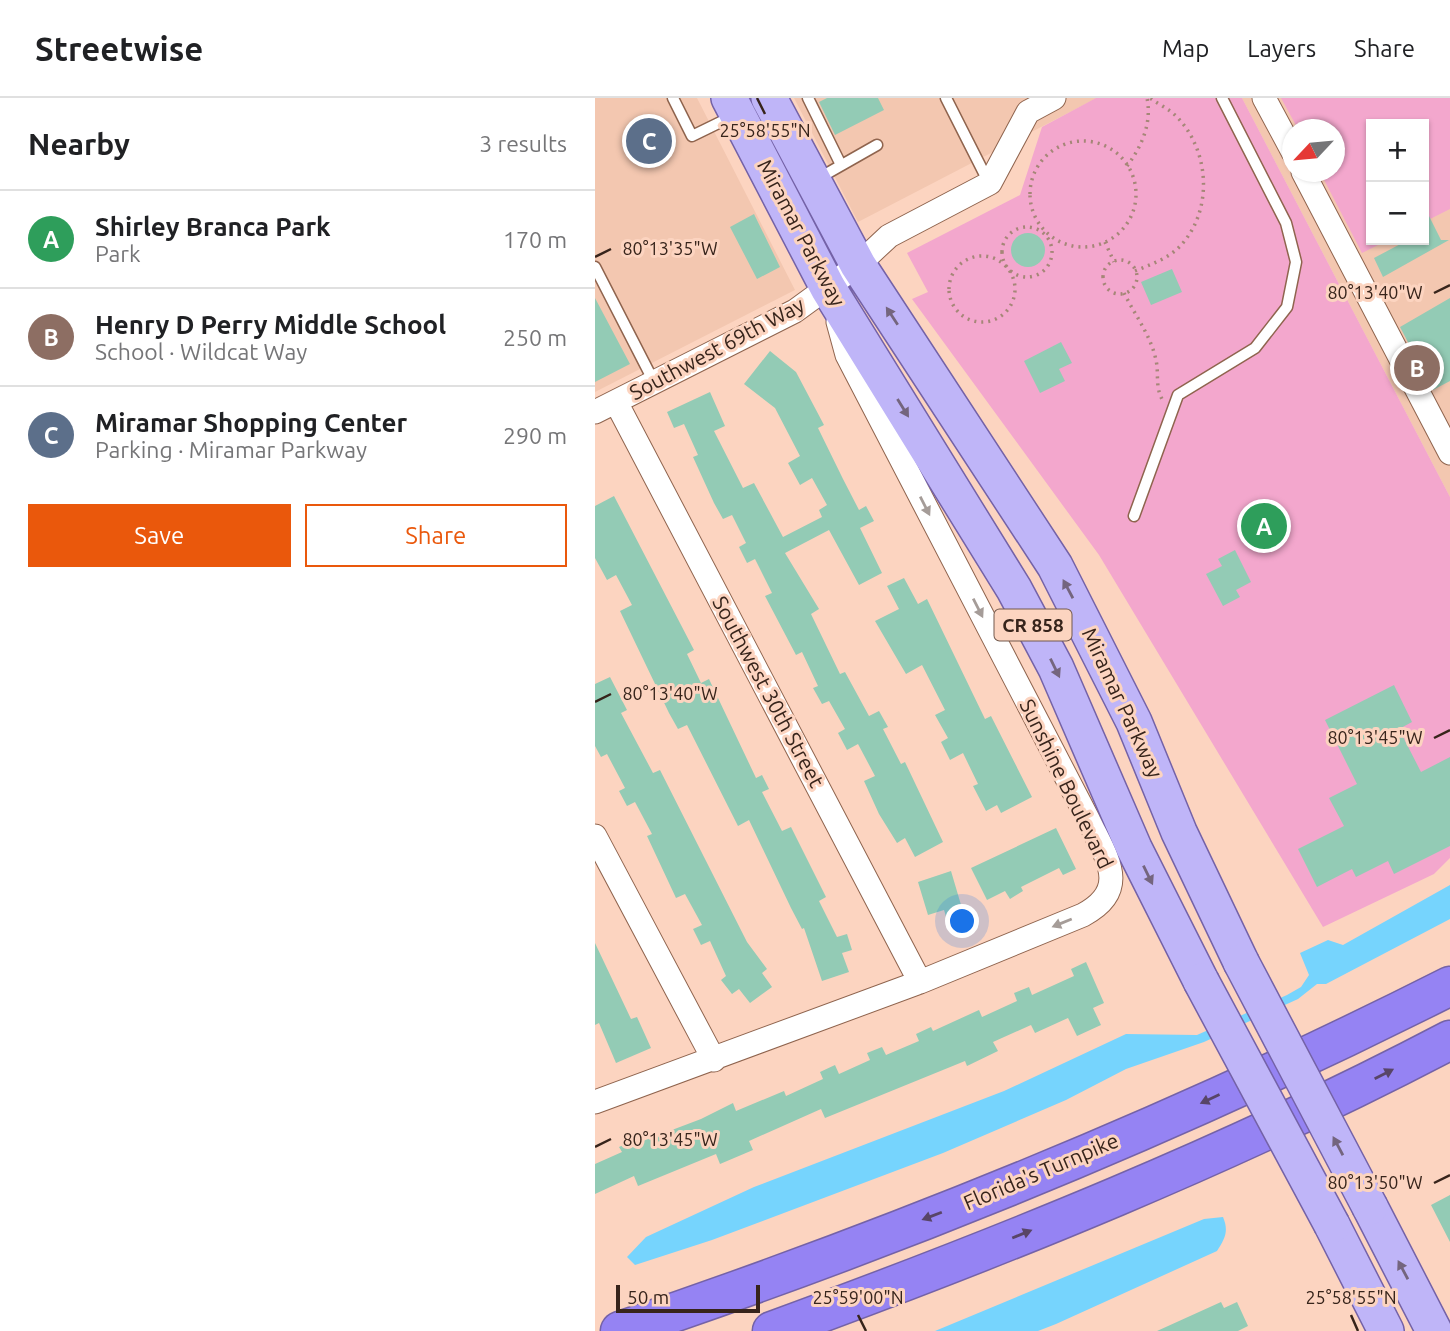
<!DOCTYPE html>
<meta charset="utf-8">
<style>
body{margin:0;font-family:Ubuntu,sans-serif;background:#f6f6f6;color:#202124}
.controls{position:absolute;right:21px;top:21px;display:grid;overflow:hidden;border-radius:0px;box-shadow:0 2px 5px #0004}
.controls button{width:63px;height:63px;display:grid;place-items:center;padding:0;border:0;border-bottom:2px solid #e0e0e0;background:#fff;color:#202124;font:35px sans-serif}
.compass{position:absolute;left:687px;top:21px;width:63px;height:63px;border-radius:50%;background:#fff;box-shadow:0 2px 5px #0004;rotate:244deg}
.scale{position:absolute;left:21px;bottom:18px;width:144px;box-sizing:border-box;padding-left:7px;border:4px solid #37241b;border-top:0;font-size:19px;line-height:24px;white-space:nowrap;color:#37241b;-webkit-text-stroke:5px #fcd4c0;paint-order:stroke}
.you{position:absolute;left:368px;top:824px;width:24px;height:24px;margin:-18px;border:5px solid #fff;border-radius:50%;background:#1a73e8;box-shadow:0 0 0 10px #1a73e833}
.badge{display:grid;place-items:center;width:46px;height:46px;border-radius:50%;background:#ea580c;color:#fff;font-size:23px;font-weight:700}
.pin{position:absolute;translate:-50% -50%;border:4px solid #fff;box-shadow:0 2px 7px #0006}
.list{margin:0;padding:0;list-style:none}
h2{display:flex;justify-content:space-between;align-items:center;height:91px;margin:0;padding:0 28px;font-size:30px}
h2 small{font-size:23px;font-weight:400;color:#757577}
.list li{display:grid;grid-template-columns:46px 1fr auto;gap:21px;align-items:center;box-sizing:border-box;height:98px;padding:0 28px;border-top:2px solid #e0e0e0}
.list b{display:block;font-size:26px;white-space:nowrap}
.list p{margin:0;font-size:23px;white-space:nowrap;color:#757577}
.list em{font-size:23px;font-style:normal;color:#757577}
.actions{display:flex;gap:14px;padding:21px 28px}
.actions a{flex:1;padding:16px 0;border:2px solid #ea580c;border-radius:0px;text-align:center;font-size:24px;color:#ea580c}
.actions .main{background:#ea580c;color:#fff}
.map{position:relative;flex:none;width:855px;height:1233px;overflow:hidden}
header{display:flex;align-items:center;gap:42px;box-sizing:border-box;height:98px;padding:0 35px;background:#fff;border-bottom:2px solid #e0e0e0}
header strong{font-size:33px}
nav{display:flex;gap:38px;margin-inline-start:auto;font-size:24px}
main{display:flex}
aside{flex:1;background:#fff}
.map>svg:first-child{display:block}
</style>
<header>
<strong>Streetwise</strong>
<nav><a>Map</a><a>Layers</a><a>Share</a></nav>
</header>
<main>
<aside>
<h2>Nearby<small>3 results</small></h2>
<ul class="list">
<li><span class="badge" style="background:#2e9e5b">A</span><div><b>Shirley Branca Park</b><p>Park</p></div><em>170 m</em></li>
<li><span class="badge" style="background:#8d6e63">B</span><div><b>Henry D Perry Middle School</b><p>School · Wildcat Way</p></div><em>250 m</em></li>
<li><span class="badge" style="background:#5c6f8a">C</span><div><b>Miramar Shopping Center</b><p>Parking · Miramar Parkway</p></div><em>290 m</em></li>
</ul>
<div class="actions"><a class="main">Save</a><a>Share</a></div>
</aside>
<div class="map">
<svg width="855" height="1233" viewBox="0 0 855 1233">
<rect width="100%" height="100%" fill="#fcd4c0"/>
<path fill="#f3c7b0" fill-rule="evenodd" d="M0,0h102l98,192 -200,102z
M199,0h303l-239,124z
M647,0h208v399zM776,26h53v116h-53zM698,32h42v42h-42z"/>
<path fill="#f3a7cd" d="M501,0h146l208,399v361l-16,16 -111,53 -224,-372 -187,-256 16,-7 -21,-39 113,-58 22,-68z
M686,0h169v111l-26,13v-98h-53v116h17l-26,13 -42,-81h15v-42l-37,-1z"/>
<path fill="#76d4fd" d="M855,787v34l-124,65h-9l-19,15 -94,43 -78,27 -60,31 -123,53 -231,87 -77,25 -8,-8 19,-20 108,-50 250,-96 122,-57 71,1 90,-40 14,-8 8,-12 -9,-22 28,-13 15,5z
M628,1119c6,14 2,22 -6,34l-161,73 -18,7h-103l269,-112z"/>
<path fill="#93cbb5" d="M232,0h51l6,12 -49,25 -16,-33z
M829,108l17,34h8l-66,37 -9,-19 34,-18h16z
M159,116l26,53 -23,12 -27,-52z
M416 152a17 17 0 1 1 34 0a17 17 0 1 1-34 0Z
M577,171l10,23 -31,13 -10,-23z
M0,200l35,66 -35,18z
M855,200v83l-17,9 -33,-63z
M466,244l11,21 -13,6 6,12 -25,12 -16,-32z
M175,253l26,21 28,53 -6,3 25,51 16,31 7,-4 8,15 -14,7 22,45 -23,12 -30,-55 -44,23 34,56 -8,5 29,60 5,-2 24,44 10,-5 9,16 -5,2 18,35 4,-2 38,80 -28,15 -10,-19 -8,5 -18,-29 -15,-33 11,-5 -17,-32 -11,6 -9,-17 7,-4 -16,-28 -7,3 -9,-16 5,-2 -16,-34 -6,3 -31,-59 7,-3 -17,-34 -8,4 -8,-16 7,-4 -14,-28 -9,4 -9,-16 -21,-46 5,-2 -14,-31 -10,4 -7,-16 43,-20 15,34 -11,5 29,57 11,-5 29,54 39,-20 -3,-7 8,-5 -15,-27 -12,7 -12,-22 12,-7 -25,-48 -31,-24z
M19,398l80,154 -7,4 14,29 8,-4 47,99 6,-3 7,14 -7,3 20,39 9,-4 35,70 -7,4 18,36 10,-3 5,16 -10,3 7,19 -27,9 -18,-53 -2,1 -11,-21 -42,-88 -11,6 -51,-101 -9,4 -9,-16 -49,-102 12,-6 -16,-30 -9,5 -12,-22v-52z
M640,452l16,32 -15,8 4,7 -17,9 -17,-32 16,-8 -4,-7z
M309,480l14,26 9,-5 58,120 6,-3 41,81 -31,16 -4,-8 -11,6 -13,-25 5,-2 -15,-31 -13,7 -9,-18 7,-4 -13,-23 10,-5 -23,-45 -16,9 -31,-53 24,-12 -12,-23z
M15,579l17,33 -6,3 32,60 7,-3 87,172 20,27 -5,4 10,14 -22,16 -11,-14 -7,5 -11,-14 5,-4 -16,-35 -9,4 -8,-16 9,-4 -17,-31 -9,4 -29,-62 5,-2 -17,-32 -8,4 -8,-15 6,-3 -18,-34 -6,3 -6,-11v-62z
M799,587l18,37 -13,7 22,43 29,-15v89l-56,28 -6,-13 -32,16 -4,-8 -35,18 -19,-38 46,-23 -15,-28 28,-14 -32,-64z
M461,730l20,41 -13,6 -4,-7 -38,19 2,4 -13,8 -5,-8 -18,9 -16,-32z
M356,773l13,44 -17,5 -3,-10 -16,5 -10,-33z
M0,845l36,76 6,-2 14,31 -35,15 -17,-40 -4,2z
M491,864l18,41 -11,5 8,17 -24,11 -9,-18 -33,15 -4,-8 -38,17 5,9 -31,15 -2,-5 -140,57 -4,-9 -72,32 4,9 -33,14 -4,-10 -78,32 -4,-10 -39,18v-30l27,-12 -3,-5 15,-7 1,4 66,-25 32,-16 3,8 48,-20 2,5 37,-17 -3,-7 15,-7 4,9 31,-14 -3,-7 15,-6 4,8 33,-14 -3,-7 15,-7 2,4 46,-21 3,7 35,-16 -3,-8 15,-6 3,8 42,-19 -3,-7z
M855,1097v47l-19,-37z
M626,1204l3,6 13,-6 11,24 -10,5h-81z"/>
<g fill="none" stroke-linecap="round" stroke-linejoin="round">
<defs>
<path id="service" d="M78,0l19,38 43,-21
M213,0l33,67
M351,0l43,85
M224,80l58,-33
M0,169l59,115
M539,418l44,-121 77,-47 32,-41 9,-45 -10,-39 -64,-125"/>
<path id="minor" d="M669,0l29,54
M708,74l147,281
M21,304l304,580
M0,314l200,-101 63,-46 31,-29 101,-53 38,-71 26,-14
M0,738l119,224
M0,1004l325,-120 163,-67c49,-26 22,-59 5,-96l-241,-464 -9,-33"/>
<path id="primary" d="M134,0l99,190 186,301 42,79 78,180 67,133
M174,0l89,167 197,301 79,156 45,110 62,130
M775,1109l64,124
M737,1127l54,106"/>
<path id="motorway" d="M25,1233c284,-96 563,-210 830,-345
M177,1233c230,-84 461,-177 678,-291"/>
</defs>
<use href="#service" stroke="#8f644e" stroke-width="13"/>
<use href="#minor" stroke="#8f644e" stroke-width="25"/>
<use href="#primary" stroke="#7462a7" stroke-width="38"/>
<use href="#motorway" stroke="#7462a7" stroke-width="41"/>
<path stroke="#a58677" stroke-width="3.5" stroke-dasharray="2 5" stroke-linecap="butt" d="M435 96a53 53 0 1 1 106 0a53 53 0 1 1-106 0Z
M532,68c15,-20 25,-43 20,-68
M407 154a25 25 0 1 1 50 0a25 25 0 1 1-50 0Z
M510,144l9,20
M354 191a33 33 0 1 1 66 0a33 33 0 1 1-66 0Z
M508 179a17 17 0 1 1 34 0a17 17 0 1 1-34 0Z
M540,173c17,-7 35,-13 47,-27 31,-35 28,-94 -6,-128 -7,-7 -18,-12 -26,-18
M529,195c11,22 27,43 32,67 3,13 -1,26 6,39"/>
<use href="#service" stroke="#fff" stroke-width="10"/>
<use href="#minor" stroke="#fff" stroke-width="23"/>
<use href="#primary" stroke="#bfb5f8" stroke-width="35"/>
<use href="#motorway" stroke="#9583f3" stroke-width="38"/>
<defs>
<path id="primary-bridge" d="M646,864l129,245
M606,883l131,244"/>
</defs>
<use href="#primary-bridge" stroke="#7462a7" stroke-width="38" stroke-linecap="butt"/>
<use href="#primary-bridge" stroke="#bfb5f8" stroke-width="35"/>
</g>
<defs><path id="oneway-solid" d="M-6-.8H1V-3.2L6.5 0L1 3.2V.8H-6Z" transform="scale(1.75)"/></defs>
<g fill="#74657e">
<use href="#oneway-solid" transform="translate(297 218) rotate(-123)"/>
<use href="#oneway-solid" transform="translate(308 310) rotate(58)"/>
<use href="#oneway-solid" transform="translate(473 491) rotate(-118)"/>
<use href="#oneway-solid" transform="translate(460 570) rotate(64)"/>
<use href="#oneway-solid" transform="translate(553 777) rotate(64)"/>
<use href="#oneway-solid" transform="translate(743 1048) rotate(-118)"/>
<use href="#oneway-solid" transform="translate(808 1172) rotate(-118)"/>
</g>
<g fill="#a59c98">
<use href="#oneway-solid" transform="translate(330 408) rotate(63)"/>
<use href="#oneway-solid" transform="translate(383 510) rotate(63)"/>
<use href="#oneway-solid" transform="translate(467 825) rotate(158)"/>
</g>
<g fill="#584567">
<use href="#oneway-solid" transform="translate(789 976) rotate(-27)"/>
<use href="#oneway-solid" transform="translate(615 1001) rotate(155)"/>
<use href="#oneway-solid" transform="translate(337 1118) rotate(159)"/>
<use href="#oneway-solid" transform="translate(427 1136) rotate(-22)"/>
</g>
<path fill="none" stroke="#37241b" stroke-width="2.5" d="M162,0l8,16M0,159l16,-8M839,195l16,-8M0,604l16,-8M839,640l16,-8M0,1049l16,-8M839,1085l16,-8M263,1217l8,16M756,1217l7,16"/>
<g text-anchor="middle" stroke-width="6" stroke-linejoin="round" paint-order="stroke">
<rect fill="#fcd4c0" stroke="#72594c" stroke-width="2" x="399.5" y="511.5" width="77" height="31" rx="5"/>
<g font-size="19" font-weight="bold" fill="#37241b">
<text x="438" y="534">CR 858</text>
</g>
<g font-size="21" fill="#37241b" stroke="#fcd4c0">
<text transform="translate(206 135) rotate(62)" y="7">Miramar Parkway</text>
<text transform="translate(122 251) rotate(-28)" y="7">Southwest 69th Way</text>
<text transform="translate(173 594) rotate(62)" y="7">Southwest 30th Street</text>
<text transform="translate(527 605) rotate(65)" y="7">Miramar Parkway</text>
<text transform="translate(471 686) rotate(64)" y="7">Sunshine Boulevard</text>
<text transform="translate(446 1074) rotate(-23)" y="7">Florida's Turnpike</text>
</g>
</g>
<g font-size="18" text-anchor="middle" fill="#37241b" stroke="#fcd4c0" stroke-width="6" stroke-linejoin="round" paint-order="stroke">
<text x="170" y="39">25°58'55"N</text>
<text x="75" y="157">80°13'35"W</text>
<text x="780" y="201">80°13'40"W</text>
<text x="75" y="602">80°13'40"W</text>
<text x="780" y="646">80°13'45"W</text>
<text x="75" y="1048">80°13'45"W</text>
<text x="780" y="1091">80°13'50"W</text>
<text x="263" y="1206">25°59'00"N</text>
<text x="756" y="1206">25°58'55"N</text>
</g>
</svg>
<div class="controls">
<button>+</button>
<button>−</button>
</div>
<svg class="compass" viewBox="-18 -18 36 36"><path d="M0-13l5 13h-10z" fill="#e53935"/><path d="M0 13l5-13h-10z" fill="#757577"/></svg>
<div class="scale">50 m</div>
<div class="you"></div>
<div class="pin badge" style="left:669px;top:428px;background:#2e9e5b">A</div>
<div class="pin badge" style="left:822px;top:270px;background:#8d6e63">B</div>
<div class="pin badge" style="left:54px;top:43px;background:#5c6f8a">C</div>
</div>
</main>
